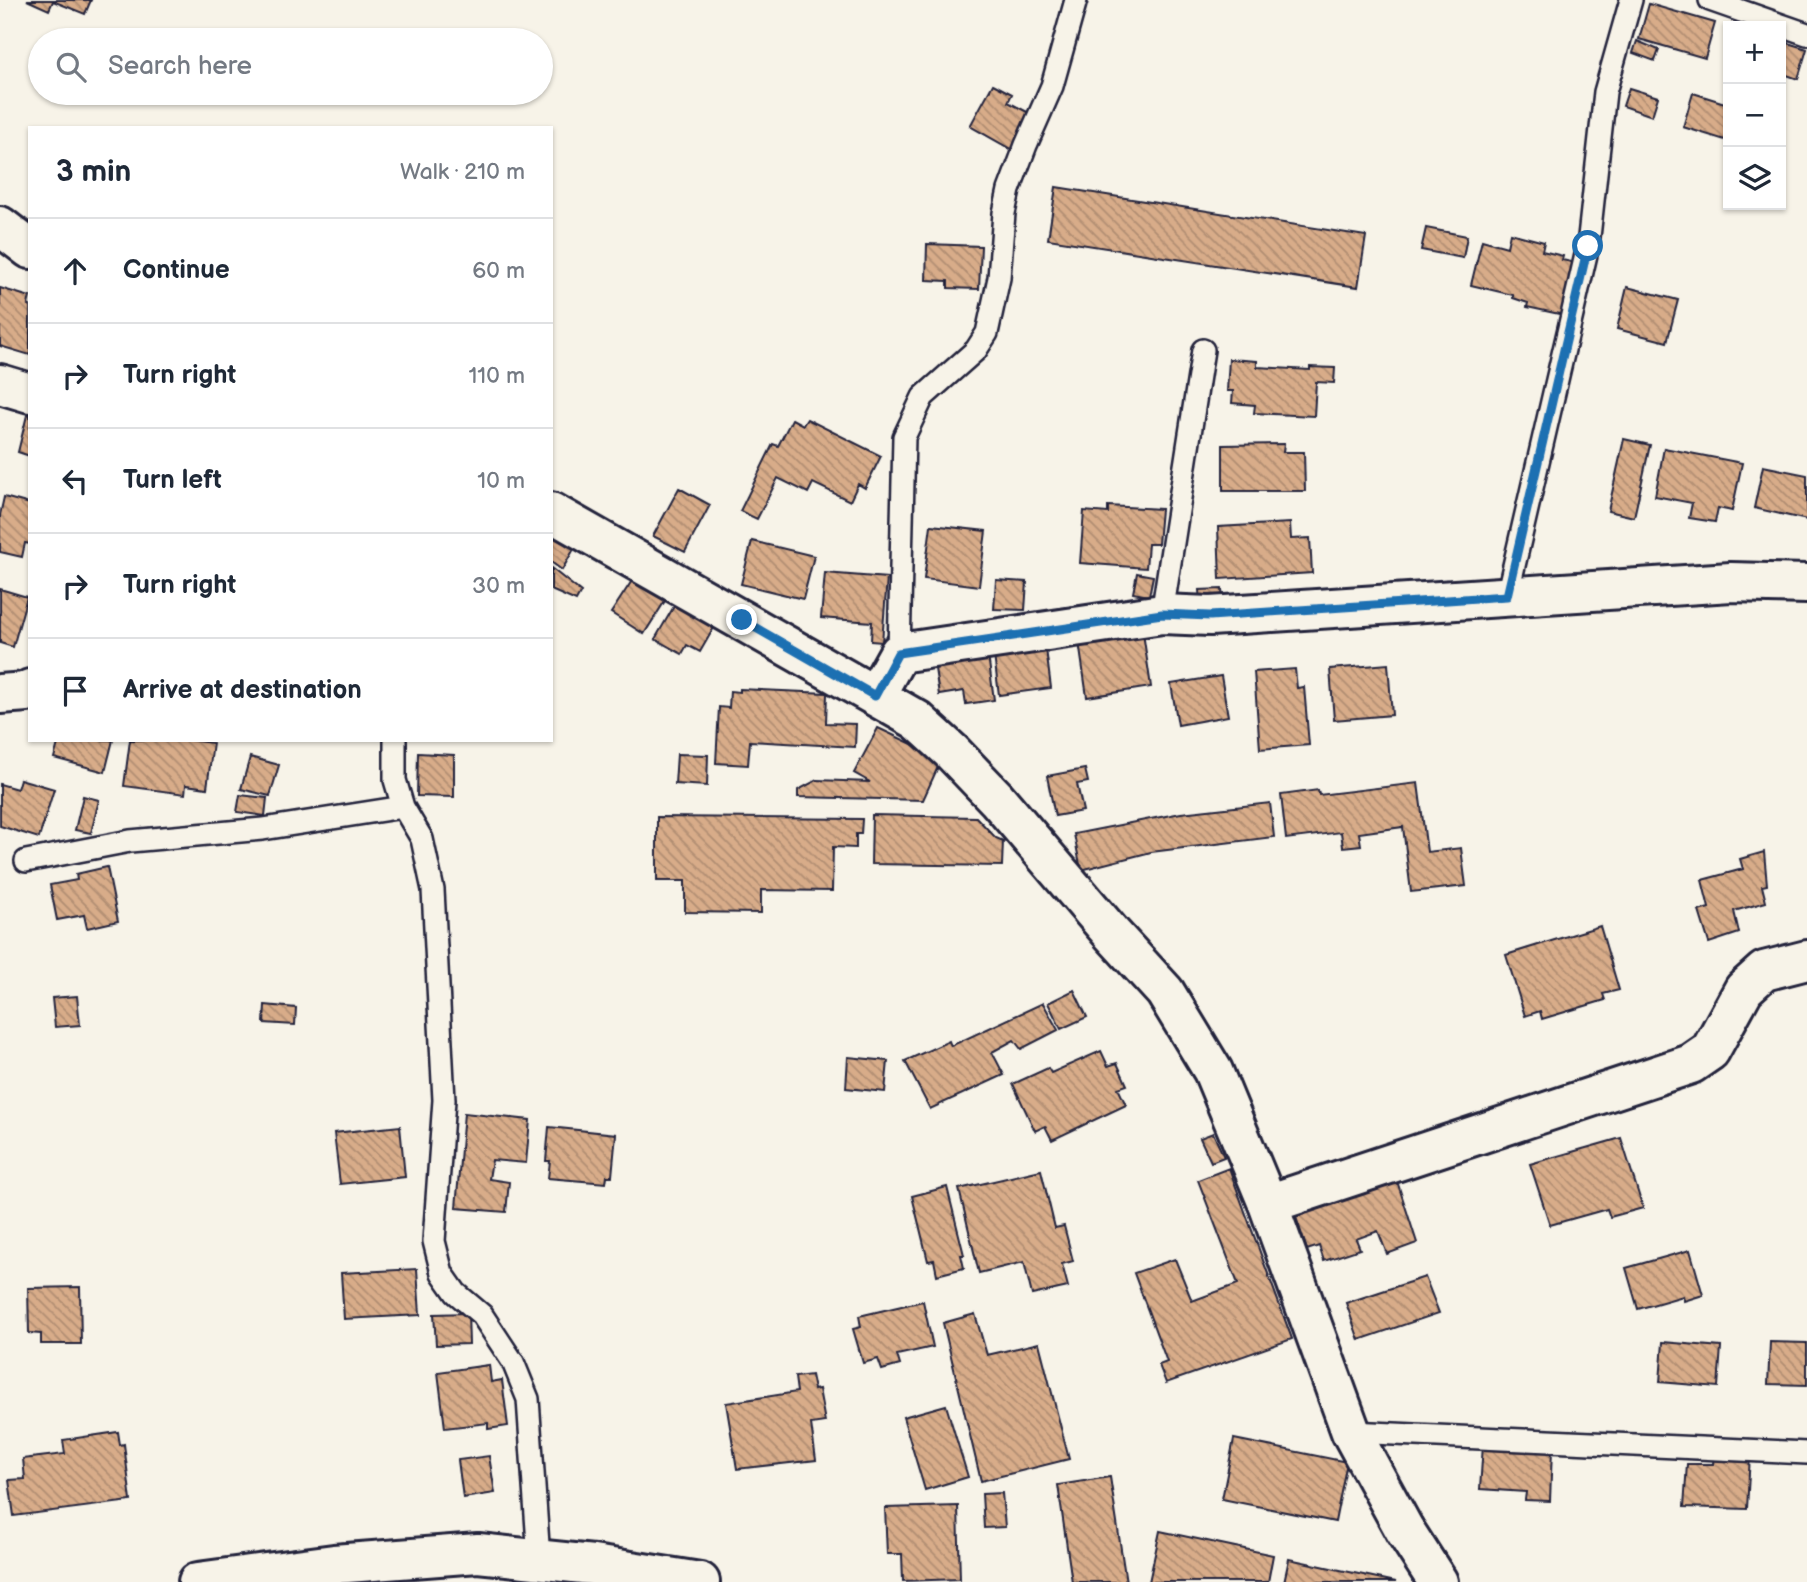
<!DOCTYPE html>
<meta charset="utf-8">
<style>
body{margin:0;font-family:"Balsamiq Sans",sans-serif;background:#f6f6f7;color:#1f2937}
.controls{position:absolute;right:21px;top:21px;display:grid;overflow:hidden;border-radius:0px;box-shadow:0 2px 5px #0004}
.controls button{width:63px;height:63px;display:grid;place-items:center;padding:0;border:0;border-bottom:2px solid #e0e1e3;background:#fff;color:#1f2937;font:35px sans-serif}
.stop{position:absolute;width:21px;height:21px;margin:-16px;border:5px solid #1f6fb2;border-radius:50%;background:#fff}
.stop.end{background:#1f6fb2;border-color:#fff;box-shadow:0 2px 7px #0008}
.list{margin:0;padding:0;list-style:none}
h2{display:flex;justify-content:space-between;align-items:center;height:91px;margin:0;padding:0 28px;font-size:30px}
h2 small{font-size:23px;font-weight:400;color:#747a83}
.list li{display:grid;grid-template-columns:46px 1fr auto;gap:21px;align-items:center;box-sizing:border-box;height:105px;padding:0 28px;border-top:2px solid #e0e1e3}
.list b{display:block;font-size:26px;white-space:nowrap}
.list em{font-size:23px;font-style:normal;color:#747a83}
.icon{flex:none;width:38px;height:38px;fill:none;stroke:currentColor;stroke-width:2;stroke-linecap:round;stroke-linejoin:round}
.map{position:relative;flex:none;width:1807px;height:1582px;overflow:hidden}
.search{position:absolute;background:#fff;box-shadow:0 2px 5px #0004;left:28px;top:28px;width:525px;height:77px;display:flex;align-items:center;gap:18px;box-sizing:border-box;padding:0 24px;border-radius:38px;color:#747a83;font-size:26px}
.panel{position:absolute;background:#fff;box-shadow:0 2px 5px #0004;left:28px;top:126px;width:525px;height:616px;border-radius:0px}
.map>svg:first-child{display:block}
</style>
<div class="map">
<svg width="1807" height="1582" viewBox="0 0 1807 1582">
<defs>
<pattern id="building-back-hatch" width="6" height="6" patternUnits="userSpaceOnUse" patternTransform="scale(1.75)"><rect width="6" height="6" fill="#d8ac89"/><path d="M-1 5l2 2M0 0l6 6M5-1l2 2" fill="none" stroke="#af8c71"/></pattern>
</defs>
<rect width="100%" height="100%" fill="#f7f3e8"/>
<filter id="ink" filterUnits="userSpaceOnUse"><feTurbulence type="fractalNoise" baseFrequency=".0143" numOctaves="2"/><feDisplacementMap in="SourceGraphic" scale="14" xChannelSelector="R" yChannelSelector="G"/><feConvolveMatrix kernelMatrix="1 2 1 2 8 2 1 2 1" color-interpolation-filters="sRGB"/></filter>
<g filter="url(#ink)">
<path fill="url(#building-back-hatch)" stroke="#22223b" stroke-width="2" d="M27,0h64l-6,14 -32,-13 -4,9z
M1649,4l66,19 -10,35 -66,-19z
M1637,41l22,9 -4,11 -22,-8z
M1781,41l26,8 -9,30 -17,-6z
M993,84l19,10 -4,8 27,14 -19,36 -46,-26z
M1629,88l29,9 -6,19 -29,-10z
M1693,93l35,11v37l-45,-14z
M1056,187l310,49 -8,51 -310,-48z
M1426,228l41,8 -4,22 -42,-8z
M1510,233l34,9 -2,9 21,5 -1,4 14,3 -12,52 -37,-8 1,-4 -15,-5v-3l-42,-10 11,-45 25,7z
M927,244l54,2 -2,43 -31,-1v-7l-22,-1z
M1627,287l51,13 -11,42 -50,-13z
M0,288l30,9 -2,8 2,1v49l-30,-9z
M1229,359l28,2v6l53,3v-3l25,1 -1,15 -18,-1 -2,34 -60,-3 1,-8 -23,-2 1,-12h-6z
M27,415l3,1v40l-12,-4z
M792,419l11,6 4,-6 74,37 -16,32 -7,-4 -8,17 -37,-18 -5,10 -30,-15 -21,41 -17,-8 33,-67 5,2z
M1624,439l26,6 -16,72 -26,-6z
M1284,444l-1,8h21l1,39h-82v-46z
M1664,448l78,15 -10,48 -14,-3 -3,14 -26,-4 3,-15 -37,-7z
M1763,466l44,9v45l-53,-12z
M679,488l31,17 -25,47 -32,-16z
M4,497l26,7v40l-5,-1 -3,14 -22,-5v-37z
M1108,506l53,3 -3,35h-10l-2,24 -66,-5 4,-52 24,2z
M1290,523l1,16 19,-1 2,35 -92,6 -2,-52z
M551,524l28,16 -17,30 -11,-8z
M931,525l55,6 -7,55 -55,-7z
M752,541l62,15 -11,43 -62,-15z
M551,568l30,24 -5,9 -25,-11z
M825,573l62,5 -5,64 -11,-1 1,-19 -51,-4z
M1137,573l16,3 -4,20 -16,-3z
M635,576l33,20 -24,38 -33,-21z
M996,580l31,2 -2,28 -31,-1z
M0,589l27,8 -14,50 -13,-4z
M1222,589l1,11 -23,2 -1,-12z
M677,601l39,23 -16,28 -13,-7 -5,9 -27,-15z
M1143,633l8,54 -64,10 -8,-55z
M1046,649l5,39 -52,7 -5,-40z
M988,655l6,45 -28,4 -2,-13 -25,4 -5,-33z
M1388,664l4,51 -58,5 -4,-51z
M1295,669l2,19 7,-1 5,58 -49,4 -6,-77z
M1221,676l7,40 -50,9 -7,-41z
M740,689l87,4 -1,30 30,1 -1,23 -105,-6 -2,24 -32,-2 3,-56 10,1 1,-17 10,1z
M878,728l64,30 -19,42 -125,-3v-7l19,-10 53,2 -16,-9z
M59,740h54l-8,32 -51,-14z
M130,740h59l24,3 -6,45 -21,-3 -1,9 -61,-8z
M418,753l36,2v42l-37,-1z
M677,754l31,1 -1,31 -32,-2z
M250,757l29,8 -9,31 -29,-7z
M1085,769l3,13 -11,2 6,27 -28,5 -8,-40z
M20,779l34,10 -15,49 -39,-12v-42l17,5z
M1418,783l9,69 34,-4 5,38 -55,6 -8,-65 -44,6 2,12 -18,2 -2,-15 -55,7 -5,-44 37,-5 1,5z
M240,795l27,3 -2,18 -28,-4z
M83,796l16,4 -8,33 -16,-3z
M1270,803l4,34 -123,15 -70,18 -7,-36 107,-21z
M872,815l104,2 20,21 7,3 -1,25 -131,-2z
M657,817l205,2 -1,15h-5v14l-23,-1 -1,44 -71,-1v23l-76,-1v-31h-28z
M1764,852l3,33 -5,1 4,16 -32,9 5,22 -30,10 -10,-32 10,-3 -7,-28 41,-11 -3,-10z
M107,867l11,54 -31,7 -3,-13 -27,5 -7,-35 27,-5 -1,-6z
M1600,926l19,64 -16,4 2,6 -63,19 -2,-8 -15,5 -19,-61z
M1074,990l13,27 -26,12 -13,-26z
M77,996l3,29 -25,2 -3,-29z
M1043,1003l15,27 -37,19 -7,-9 -22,12 12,23 -74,34 -25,-48 44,-20 2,5z
M265,1005l31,3 -1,17 -31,-2z
M1101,1051l7,15 9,-3 10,22 -9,3 8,17 -74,35 -7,-14 -10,5 -22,-47 35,-16 3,5z
M848,1057l40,4 -3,31 -39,-4z
M464,1113l66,7 -4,43 -34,-3 -3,19 20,3 -3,30 -50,-4z
M400,1126l5,51 -65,7 -6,-51z
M549,1127l67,7 -4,42h-5l-1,7 -58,-5 2,-17h-4z
M1213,1133l11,24 -13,5 -11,-24z
M1621,1138l22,70 -33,9 -3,-8 -57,16 -20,-61z
M1229,1168l63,171 -126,44 -7,-18 8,-3 -33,-89 41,-14 17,42 46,-17 -40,-104z
M1041,1170l14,58 9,-2 9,35 -11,3 6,23 -36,8 -8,-33 -45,11 -20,-84z
M1397,1181l20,62 -30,11 -9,-23 -22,8 4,10 -36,12 -5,-15 -12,4 -12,-36z
M947,1187l17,68h-3l3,13 -27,7 -3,-15 -6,1 -16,-65z
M1690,1250l13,45 -19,6 -1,-5 -45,13 -12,-41z
M417,1269l3,46 -76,4 -3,-46z
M1425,1277l14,36 -80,27 -13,-37z
M80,1287l1,57h-40v-10l-12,-1 -1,-45z
M923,1301l10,46 -36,8 3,10 -18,5 -4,-11 -15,4 -10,-34 8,-2 -2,-11z
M468,1313l1,31 -33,1 -2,-31z
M975,1314l12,41 52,-12 30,116 -88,22 -38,-158z
M1663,1342l58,5 -3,40 -58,-5z
M1770,1342l37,1v42l-39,-1z
M489,1365l2,17 11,-2 6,46 -20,3v-6l-43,5 -7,-56z
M811,1375l3,15 5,-1 6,33 -14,2 5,36 -79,9 -11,-66 71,-11 -2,-15z
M946,1405l22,72 -43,13 -22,-73z
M118,1432l2,13 4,-1 7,57 -117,15 -5,-36 16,-1 -2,-20 42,-5 -2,-14z
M1234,1439l113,23 -12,60 -113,-23z
M1483,1445l69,4 -2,52 -25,-1 1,-8 -46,-3z
M1714,1455h36l-3,54 -63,-2 3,-43h26z
M489,1456l6,37 -32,5 -5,-38z
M1110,1477l16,105h-54l-14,-97z
M1002,1493l3,34 -21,1 -2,-34z
M958,1506l2,73 -57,2 -1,-27h-15l-2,-46z
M1160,1531l113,24 -5,27h-119z
M1289,1559l107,23h-112z"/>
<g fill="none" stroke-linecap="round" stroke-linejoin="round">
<defs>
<path id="service" d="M1710,0l97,34
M1507,596l81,-350 17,-154 26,-92
M1162,614l41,-264
M899,653l5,-216 19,-40 53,-47 11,-17 12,-55 5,-65 5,-23 17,-45 26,-59 24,-86
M403,807l19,32 11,51 11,210 -10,141 8,32 14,20 26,22 31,47 15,37 11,160
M26,861l104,-20 133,-12 140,-22 -8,-27v-40
M1351,1432l456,21"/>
<path id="minor" d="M0,226l30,23
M0,384l30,9
M551,512l366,208 34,31 46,48 115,135 53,58 48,79 55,133 83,228 53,97 34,53
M0,694l27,-2 3,-3
M875,696l24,-43 263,-39 48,2 521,-34 76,2
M1268,1204l423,-140 19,-13 34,-62 20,-18 43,-11"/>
<path id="secondary" d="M198,1582l136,-18 144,-11 115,12 107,17"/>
</defs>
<use href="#service" stroke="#22223b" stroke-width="26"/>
<use href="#minor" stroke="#22223b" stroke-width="44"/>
<use href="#secondary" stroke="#22223b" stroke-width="44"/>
<use href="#service" stroke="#f7f3e8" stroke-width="21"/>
<use href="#minor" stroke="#f7f3e8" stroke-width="38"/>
<use href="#secondary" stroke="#f7f3e8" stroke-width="38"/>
</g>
</g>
<g fill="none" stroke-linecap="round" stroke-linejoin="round" filter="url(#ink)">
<path stroke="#1f6fb2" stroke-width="9" d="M742,620l133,76 23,-43 264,-39 48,2 297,-20 81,-350"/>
</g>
</svg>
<div class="controls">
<button>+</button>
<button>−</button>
<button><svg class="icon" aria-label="layers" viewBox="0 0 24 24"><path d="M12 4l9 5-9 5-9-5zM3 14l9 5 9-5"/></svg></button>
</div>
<div class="stop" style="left:1588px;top:246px"></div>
<div class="stop end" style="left:742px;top:620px"></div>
<div class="search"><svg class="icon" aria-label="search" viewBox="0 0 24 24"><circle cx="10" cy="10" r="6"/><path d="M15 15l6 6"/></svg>Search here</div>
<section class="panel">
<h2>3 min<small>Walk · 210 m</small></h2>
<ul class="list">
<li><svg class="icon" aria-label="ahead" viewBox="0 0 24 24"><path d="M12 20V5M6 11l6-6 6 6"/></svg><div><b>Continue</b></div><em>60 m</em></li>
<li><svg class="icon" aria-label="right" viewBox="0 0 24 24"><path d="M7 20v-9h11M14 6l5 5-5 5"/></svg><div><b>Turn right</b></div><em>110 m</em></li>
<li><svg class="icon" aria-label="left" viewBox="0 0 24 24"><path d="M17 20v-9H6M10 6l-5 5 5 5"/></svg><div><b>Turn left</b></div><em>10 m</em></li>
<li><svg class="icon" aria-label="right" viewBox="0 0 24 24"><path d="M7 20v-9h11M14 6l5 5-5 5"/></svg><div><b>Turn right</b></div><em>30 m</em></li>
<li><svg class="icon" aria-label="arrive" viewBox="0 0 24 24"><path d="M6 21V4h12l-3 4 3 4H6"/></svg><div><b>Arrive at destination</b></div></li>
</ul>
</section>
</div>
